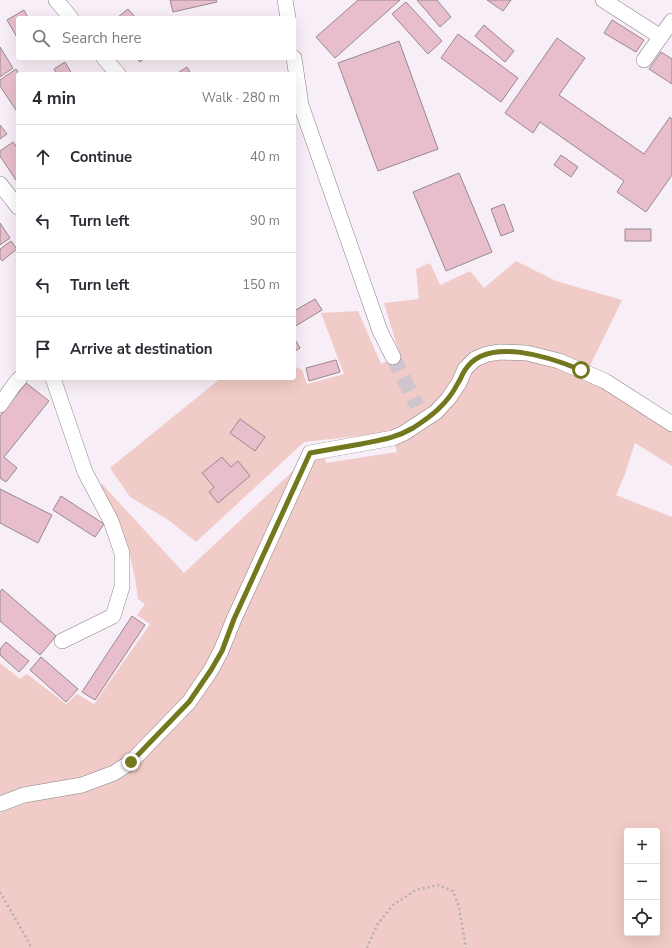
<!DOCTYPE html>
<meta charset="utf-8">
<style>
body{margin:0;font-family:"Nunito Sans",sans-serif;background:#f2f2f3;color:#2b2b33}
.controls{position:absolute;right:12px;bottom:12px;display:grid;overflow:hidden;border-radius:4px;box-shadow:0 4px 16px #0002}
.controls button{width:36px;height:36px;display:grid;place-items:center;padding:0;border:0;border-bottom:1px solid #e1e1e2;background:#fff;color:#2b2b33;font:20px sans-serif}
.stop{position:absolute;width:12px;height:12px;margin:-9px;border:3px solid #73771e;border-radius:50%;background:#fff}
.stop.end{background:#73771e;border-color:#fff;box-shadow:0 1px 4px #0008}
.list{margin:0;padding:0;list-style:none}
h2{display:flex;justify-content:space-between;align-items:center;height:52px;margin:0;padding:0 16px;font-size:17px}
h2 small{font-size:13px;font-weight:400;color:#7c7c81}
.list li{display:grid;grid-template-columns:26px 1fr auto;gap:12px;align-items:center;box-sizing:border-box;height:64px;padding:0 16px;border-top:1px solid #e1e1e2}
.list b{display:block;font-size:15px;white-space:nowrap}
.list em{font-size:13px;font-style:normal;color:#7c7c81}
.icon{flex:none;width:22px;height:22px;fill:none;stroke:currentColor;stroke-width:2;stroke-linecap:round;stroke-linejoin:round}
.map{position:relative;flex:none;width:672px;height:948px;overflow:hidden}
.search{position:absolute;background:#fff;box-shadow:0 4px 16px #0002;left:16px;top:16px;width:280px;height:44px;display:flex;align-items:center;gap:10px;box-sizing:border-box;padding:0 14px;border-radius:4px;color:#7c7c81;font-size:15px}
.panel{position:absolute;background:#fff;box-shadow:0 4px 16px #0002;left:16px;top:72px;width:280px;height:308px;border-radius:4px}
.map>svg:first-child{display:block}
</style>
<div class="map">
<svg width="672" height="948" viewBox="0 0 672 948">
<rect width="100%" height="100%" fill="#f8eef7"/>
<path fill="#f1cbc7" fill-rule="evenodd" d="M516,261l40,20 66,19 -33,68 -100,-19 -36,33 -18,21 -23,19 -26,11 -82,9 -108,100 -29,-23 -37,-22 -20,-29 111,-90h73v-12l8,4 5,14 37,-10 -23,-61 37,-2 23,53 19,-8 -16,-53 35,-4 -3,-30 14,-6 10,22 30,-14 14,17z
M530,358l48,15 94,56v37l-37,-23 -10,31 -9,21 56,22v431h-672v-135l147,-57 33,-33 14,-16 120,-248 10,-2 2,6 71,-11 -3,-11 76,-67 6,-8 9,-6zM627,831h30v102h-30z
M295,469l-78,178 -31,51 -63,63 -29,15 -94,20v-133l20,16 7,-5 39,30 11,-10 17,10 56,-80 -13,-9 8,-11 -7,-5 -3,-21 -6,-27 -31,-64 4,-3 82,89z"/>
<path fill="#e9becc" stroke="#96898d" d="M170,0h46l1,2 -44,10z
M358,0h42l-65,58 -19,-21z
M417,0h20l14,17 -11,10z
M487,0h24l-8,11z
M406,2l36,39 -14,13 -36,-40z
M128,9l8,9h-18v-1z
M24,10l4,8h-10v21l-11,-19z
M612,20l32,20 -8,12 -32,-19z
M484,25l30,26 -9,11 -30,-26z
M458,34l60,44 -17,24 -60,-44z
M557,38l28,20 -26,37 85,59 26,-37 2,2v56l-26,37 -29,-20 7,-11 -84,-59 -7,11 -28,-20z
M399,41l39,108 -60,22 -40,-108z
M0,47l13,21 -13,9z
M661,52l11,7v25l-23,-15z
M136,58h9l-5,4z
M65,62l7,12h-15l-3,-5z
M187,67l4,7h-15z
M16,69l3,5h-1v39l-18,-27v-6z
M0,125l7,9 -7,5z
M13,142l5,7v34l-18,-27v-5z
M561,155l17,12 -7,10 -17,-12z
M459,173l33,79 -46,19 -33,-79z
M504,204l10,27 -13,5 -10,-27z
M0,223l10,15 -10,7z
M625,229h26v12h-26z
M11,241l6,8 -15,12 -2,-3v-9z
M315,299l7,11 -28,17v-16z
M294,338l6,10 -6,4z
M336,360l4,12 -31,9 -3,-13z
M26,383l23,18 -45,56 13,11 -11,14 -6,-4v-62z
M240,419l25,18 -10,14 -25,-18z
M222,457l9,10 7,-6 12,15 -32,27 -9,-11 5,-5 -12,-14z
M0,489l52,26 -14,28 -38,-20z
M61,496l43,28 -9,13 -42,-27z
M2,589l54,47 -16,19 -40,-34v-29z
M132,616l13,9 -50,75 -13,-8z
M6,642l23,19 -10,11 -19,-17v-6z
M41,657l37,32 -12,13 -36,-32z"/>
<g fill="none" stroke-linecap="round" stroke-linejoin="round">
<path stroke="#cec5cd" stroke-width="15" stroke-dasharray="15 8" stroke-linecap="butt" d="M393,357l24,49"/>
<defs>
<path id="minor" d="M56,0l15,18
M285,0l3,18
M603,0l58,37
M104,58l14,16
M294,58l7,47 79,226 13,26
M644,60l28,-39
M0,184l18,23
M53,378l32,94 26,49 11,32v34l-9,29 -51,25
M0,405l14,-20 6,-7
M0,804l24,-9 58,-10 32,-12 17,-11 58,-60 22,-32 10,-19 13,-32 76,-166 83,-15 11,-5 32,-21 12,-13 11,-16 6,-14 10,-10 12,-5 13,-2 27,1 32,8 46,20 67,43"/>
</defs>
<use href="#minor" stroke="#898088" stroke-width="16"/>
<path stroke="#b5aeb5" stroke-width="2.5" stroke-dasharray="2 3" stroke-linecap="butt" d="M0,892l32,56
M367,948l10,-23 16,-20 23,-15 22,-5 15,6 6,16 7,41"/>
<use href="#minor" stroke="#fff" stroke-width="15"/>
</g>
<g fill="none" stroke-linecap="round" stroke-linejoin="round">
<path stroke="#73771e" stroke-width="5" d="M131,762l58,-60 22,-32 11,-19 12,-32 76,-166c17,-3 34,-6 51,-9 20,-4 35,-6 52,-16 19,-12 35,-25 45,-45 3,-4 4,-9 7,-13 22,-35 87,-12 116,0"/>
</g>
</svg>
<div class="controls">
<button>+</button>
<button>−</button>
<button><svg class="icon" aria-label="locate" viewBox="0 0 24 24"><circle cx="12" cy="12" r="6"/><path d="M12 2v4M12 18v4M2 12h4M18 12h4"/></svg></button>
</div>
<div class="stop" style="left:581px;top:370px"></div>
<div class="stop end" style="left:131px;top:762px"></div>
<div class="search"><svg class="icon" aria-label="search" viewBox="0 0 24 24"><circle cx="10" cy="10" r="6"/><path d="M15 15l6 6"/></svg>Search here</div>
<section class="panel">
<h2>4 min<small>Walk · 280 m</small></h2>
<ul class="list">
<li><svg class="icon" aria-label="ahead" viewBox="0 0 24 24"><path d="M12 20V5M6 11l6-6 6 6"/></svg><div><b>Continue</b></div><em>40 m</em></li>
<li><svg class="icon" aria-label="left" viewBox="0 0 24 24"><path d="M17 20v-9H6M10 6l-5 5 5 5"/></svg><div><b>Turn left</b></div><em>90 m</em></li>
<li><svg class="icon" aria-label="left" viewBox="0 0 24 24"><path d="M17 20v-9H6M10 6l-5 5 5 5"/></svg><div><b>Turn left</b></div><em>150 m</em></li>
<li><svg class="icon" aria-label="arrive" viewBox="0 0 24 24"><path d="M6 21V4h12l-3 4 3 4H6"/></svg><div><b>Arrive at destination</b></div></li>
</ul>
</section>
</div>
